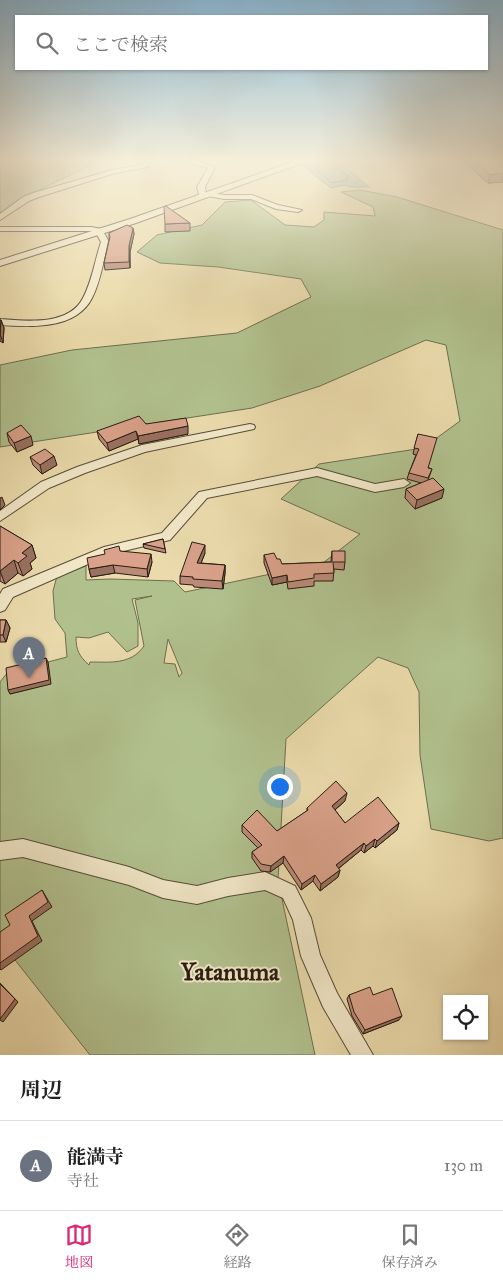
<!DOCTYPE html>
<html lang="ja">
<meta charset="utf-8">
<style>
body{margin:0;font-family:"IM FELL Great Primer","Noto Serif JP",serif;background:#f6f6f6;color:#222}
.controls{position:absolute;right:15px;bottom:15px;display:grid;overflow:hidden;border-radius:0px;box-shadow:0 1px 4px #0004}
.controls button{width:45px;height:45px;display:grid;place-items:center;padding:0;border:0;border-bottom:1px solid #e0e0e0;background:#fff;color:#222;font:25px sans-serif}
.you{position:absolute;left:279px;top:786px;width:18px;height:18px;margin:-12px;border:4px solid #fff;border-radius:50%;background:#1a73e8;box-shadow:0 0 0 8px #1a73e833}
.badge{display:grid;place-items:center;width:32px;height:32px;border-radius:50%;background:#db2777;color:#fff;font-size:16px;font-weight:700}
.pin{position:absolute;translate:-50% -41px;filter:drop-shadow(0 1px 2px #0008)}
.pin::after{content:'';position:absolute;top:26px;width:18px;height:15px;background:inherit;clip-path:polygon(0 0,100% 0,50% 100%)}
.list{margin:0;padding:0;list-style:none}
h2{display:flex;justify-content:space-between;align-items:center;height:65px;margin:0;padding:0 20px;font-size:21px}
h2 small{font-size:16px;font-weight:400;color:#767676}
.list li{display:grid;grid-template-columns:32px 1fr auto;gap:15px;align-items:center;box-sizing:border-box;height:90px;padding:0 20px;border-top:1px solid #e0e0e0}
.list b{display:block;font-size:19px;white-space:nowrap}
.list p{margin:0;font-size:16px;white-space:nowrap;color:#767676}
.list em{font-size:16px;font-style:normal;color:#767676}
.icon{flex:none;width:28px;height:28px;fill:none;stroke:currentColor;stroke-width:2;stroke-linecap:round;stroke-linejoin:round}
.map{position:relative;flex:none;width:503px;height:1055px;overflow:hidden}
.search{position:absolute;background:#fff;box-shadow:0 1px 4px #0004;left:15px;right:15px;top:15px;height:55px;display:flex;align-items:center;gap:12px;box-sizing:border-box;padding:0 18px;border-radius:0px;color:#767676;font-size:19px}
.sheet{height:155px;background:#fff}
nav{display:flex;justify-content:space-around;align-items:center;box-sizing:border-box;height:70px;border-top:1px solid #e0e0e0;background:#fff;font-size:14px;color:#767676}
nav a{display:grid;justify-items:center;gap:2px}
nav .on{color:#db2777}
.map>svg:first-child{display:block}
</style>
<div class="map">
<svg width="503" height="1055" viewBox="0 0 503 1055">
<rect width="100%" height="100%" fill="#ebdbac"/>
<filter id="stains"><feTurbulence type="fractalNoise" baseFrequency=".004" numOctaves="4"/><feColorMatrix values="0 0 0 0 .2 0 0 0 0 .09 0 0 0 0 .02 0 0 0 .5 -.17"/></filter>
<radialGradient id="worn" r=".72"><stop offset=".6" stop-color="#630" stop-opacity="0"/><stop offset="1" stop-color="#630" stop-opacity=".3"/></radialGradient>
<path fill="#b1c18e" stroke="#6c6f50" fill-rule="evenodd" d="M0,161h99l-76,37 -23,15z
M360,190l37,7 106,33v608l-14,3 -58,-12 -11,-74 -1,-63 -11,-24 -30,-11 -92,82 -8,141 37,175h-225l-90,-114v-259l8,-10 2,22 40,-10 -2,-22 19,-5 -2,-24 -10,-14 -2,-28 4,-15 29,-10v14l24,-1 64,2 11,11 138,-29 37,-29 -79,-35 38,-35 104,-16 37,-27 -14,-76 -20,-5 -106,46 -68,22 -252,39v-82l72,-15 165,-17 74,-36 -10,-18 -83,-12 -58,-4 -23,-11 20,-17 45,-10 23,-23 26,-2 34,25 29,2 10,-7v-8l51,4 -2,-9 -32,-15zM152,596l-17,4 9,46c-13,19 -34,16 -54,16l-1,3c-10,-9 -13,-15 -13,-28l13,1 19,-6 19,20 11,-6v-23l-6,-24zM168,639l14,34 -3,4 -4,-13 -11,-1z"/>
<path fill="#9bb9b2" stroke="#6d7b72" d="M325,161c18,0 30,15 44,26h-17l-9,-2 -12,3 -29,-23z"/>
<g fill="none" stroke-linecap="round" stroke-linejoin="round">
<path stroke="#616b62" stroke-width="1" d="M319,161l-2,9 15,13 15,-3 1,-4 -13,-9 -1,-6"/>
<defs>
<path id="minor" d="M143,161h6l-1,6 -33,6 -76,24 -10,4 -29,19v-6l23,-17 10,-4 79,-23 30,-5z
M183,161h14l18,6 -10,20 1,11h-6l-3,-11 11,-19z
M208,192l16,3h28l26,10 24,5 -4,2 -22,-3 -25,-10h-27l-16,-3z
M0,227h91l11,2 7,13c-6,18 -8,39 -17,56 -16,32 -62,29 -92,27v-6c26,2 69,7 83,-21 9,-17 12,-38 18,-56l-5,-9 -5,-2h-91z
M250,424l4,1 1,2 -1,2 -109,23 -60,21 -36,15 -49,33v-10l41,-29 36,-15 65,-22z
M317,468l58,16 29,-5 6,4 -6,4 -29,5 -58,-16 -110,22 -37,42 -59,14 -98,43 -8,13 -5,2v-18l3,-5 101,-42 58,-14 37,-41z
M23,839l106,28 34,13 34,6 31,-8 37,-6 30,14 16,32 9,37 17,38 36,62h-22l-28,-48 -22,-51 -8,-36 -10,-22 -18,-8 -37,6 -31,8 -34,-6 -34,-13 -106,-28 -23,3v-18z"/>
<path id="tertiary" d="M295,161h13l-172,62 -136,43v-6l130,-41z"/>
</defs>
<use href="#minor" stroke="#584c38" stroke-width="2"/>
<use href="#tertiary" stroke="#584c38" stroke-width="2"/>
<use href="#minor" fill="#f2e8c9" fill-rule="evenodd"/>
<use href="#tertiary" fill="#f2e8c9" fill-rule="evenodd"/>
</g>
<path fill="#bb8b78" stroke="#271d11" d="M463,161h40v21l-15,1z
M190,223v8l-25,1v-8z
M133,228l1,6 -4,18v16l-25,2 -1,-7 5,-24v-6z
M0,320h1l3,8 -1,15 -3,-2v1z
M146,424l42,10 -49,10 -1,-5 -29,12 -10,-12 -2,-8z
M7,433l26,12 -16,7 -8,-10z
M418,434l11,34 3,1 -4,11 14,18 -27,11 -10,-11 1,-9 15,-6 -14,-4 2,-6 7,-18 -3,-1z
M30,457l27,8 -15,9 -9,-9z
M0,526l32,19 4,13 -6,5 2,6 -9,7 -5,-3 -13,11 -5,-3z
M163,539l3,14 -22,-5 -1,-4z
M120,551l32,11 -4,15 -33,-4 -24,4 -2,-8z
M332,551l13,11 -1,8 -10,-1 -1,12h-19v5l-26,3 -1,-7 -15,3 -8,-22v-8l13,4 5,5 49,-2z
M205,553l-4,10 24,2v8l-2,16 -29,-2 -1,-2 -13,-1v-8z
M0,620h6l4,8 -4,14h-6z
M345,801l-10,9 10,13h54l-2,7 -22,18 -2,-2 -9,7 -3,-3 -23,19 2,1 -2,7 -18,14 -7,-10 -12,9 -18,-27 -13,9 -9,-1 -9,-13v-6l6,-4 -16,-16v-7l35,6 30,-20v-3z
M349,995h24l26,25 -36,14 -11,-18 -5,-17z"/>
<path fill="#997161" stroke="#271d11" d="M503,173v9l-15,1 2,-8z
M133,228l1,6 -4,18v16l-1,-22z
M1,320l3,8 -1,15 -3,-9z
M188,426v8l-49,10 -1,-8z
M136,431l2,8 -29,12 -2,-8z
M31,436l2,9 -16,7 -3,-9z
M54,456l3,9 -15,9 -2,-9z
M444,489l-2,9 -27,11 2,-9z
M2,497l3,8 -5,5v-12z
M32,545l4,13 -6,5 2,6 -9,7 -5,-13 4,-10z
M205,545v8l-7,18 -1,-8z
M151,554l1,8 -4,15 -1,-8z
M14,560l4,13 -13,11 -5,-13z
M113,565l2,8 -24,4 -2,-8z
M225,565v8l-2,16 -1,-8z
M287,575v7l-15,3v-7z
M6,620l4,8 -4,14 -3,-7z
M46,658l2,4 3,22 -41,10 -2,-4z
M347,793l-2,8 -15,13 2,-8z
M399,823l-2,7 -22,18 2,-7z
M375,839l-2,7 -9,7 2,-7z
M364,843l-3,7 -27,22 2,-7z
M284,856l-1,7 -13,9 1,-6z
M340,870l-2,7 -18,14 1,-7z
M315,875l-2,6 -12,9 1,-6z
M42,890l10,17 -20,14 10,20 -41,29 -1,-1v-6l29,-47z
M0,983l18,19 -15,20 -3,-2z
M402,1016l-3,4 -36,14 2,-4z"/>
<path fill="#daa28b" stroke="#271d11" d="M475,161h28v12l-13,2z
M166,206l24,17 -25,1 -1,-17z
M127,225l6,3 -4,18v16l-25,1 6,-26 -1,-4z
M0,320h1l-1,14z
M139,416l7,8 40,-6 2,8 -50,10 -2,-5 -29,12 -10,-12z
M21,425l10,11 -17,7 -7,-10z
M418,434l19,4 -9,30 4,1 -4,9 -19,-5 10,-24 -5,-1z
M45,449l9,7 -14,9 -10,-8z
M433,478l11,11 -27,11 -11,-11z
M0,526l32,19 -10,8 5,3 -9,7 -4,-3 -14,11z
M163,539l2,10 -22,-5z
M192,542l13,3 -8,18 28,2 -3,16 -29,-2v-2l-13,-1z
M119,546l1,5 31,3 -4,15 -34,-4 -24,4 -2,-11 18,-4 -1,-4z
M332,551h13v11h-12l1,11 -20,1v4l-26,4 -1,-7 -15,3 -8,-23 10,-2 3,6h3l2,5 50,-2z
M0,620h6l-3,15h-3z
M46,658l3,22 -41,10 -2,-22z
M336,781l11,12 -15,13 13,17 33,-26 21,26 -22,18 -2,-2 -9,7 -2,-3 -28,22 4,5 -19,14 -6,-9 -13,9 -18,-28 -13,10 -10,-2 -9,-12 10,-7 -20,-20 15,-15 20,21 31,-21 -1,-2z
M42,890l6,12 -19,14 9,20 -38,27v-31l10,-7 -5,-10z
M0,984l15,15 -15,20z
M370,987l3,8 19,-7 10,28 -37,14 -11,-18 -5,-17z"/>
<linearGradient id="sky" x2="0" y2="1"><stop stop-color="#89b6d2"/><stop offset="0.52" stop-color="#f6efda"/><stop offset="1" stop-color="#f6efda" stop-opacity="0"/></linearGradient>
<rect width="503" height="309" fill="url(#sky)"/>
<g text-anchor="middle" stroke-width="4" stroke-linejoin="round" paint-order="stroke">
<g font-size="24" font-weight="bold" fill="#271d11" stroke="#f2e8c9">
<text x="230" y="980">Yatanuma</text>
</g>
</g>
<rect width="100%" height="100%" filter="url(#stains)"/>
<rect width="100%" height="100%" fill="url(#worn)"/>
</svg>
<div class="controls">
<button><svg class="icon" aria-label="locate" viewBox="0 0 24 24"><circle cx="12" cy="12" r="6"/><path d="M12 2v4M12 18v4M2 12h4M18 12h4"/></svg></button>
</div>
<div class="you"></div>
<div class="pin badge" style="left:29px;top:678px;background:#6b7280">A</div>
<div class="search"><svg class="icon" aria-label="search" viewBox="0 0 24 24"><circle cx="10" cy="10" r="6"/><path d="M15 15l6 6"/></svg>ここで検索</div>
</div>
<section class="sheet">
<h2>周辺<small></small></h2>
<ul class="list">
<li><span class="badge" style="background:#6b7280">A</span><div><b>能満寺</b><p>寺社</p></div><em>130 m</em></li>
</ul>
</section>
<nav>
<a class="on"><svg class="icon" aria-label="map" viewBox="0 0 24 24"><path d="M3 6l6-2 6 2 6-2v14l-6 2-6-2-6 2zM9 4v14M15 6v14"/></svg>地図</a>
<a><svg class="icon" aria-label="directions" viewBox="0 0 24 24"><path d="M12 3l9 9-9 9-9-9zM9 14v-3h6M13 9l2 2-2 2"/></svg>経路</a>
<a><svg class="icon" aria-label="saved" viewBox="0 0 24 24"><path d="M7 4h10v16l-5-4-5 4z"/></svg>保存済み</a>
</nav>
